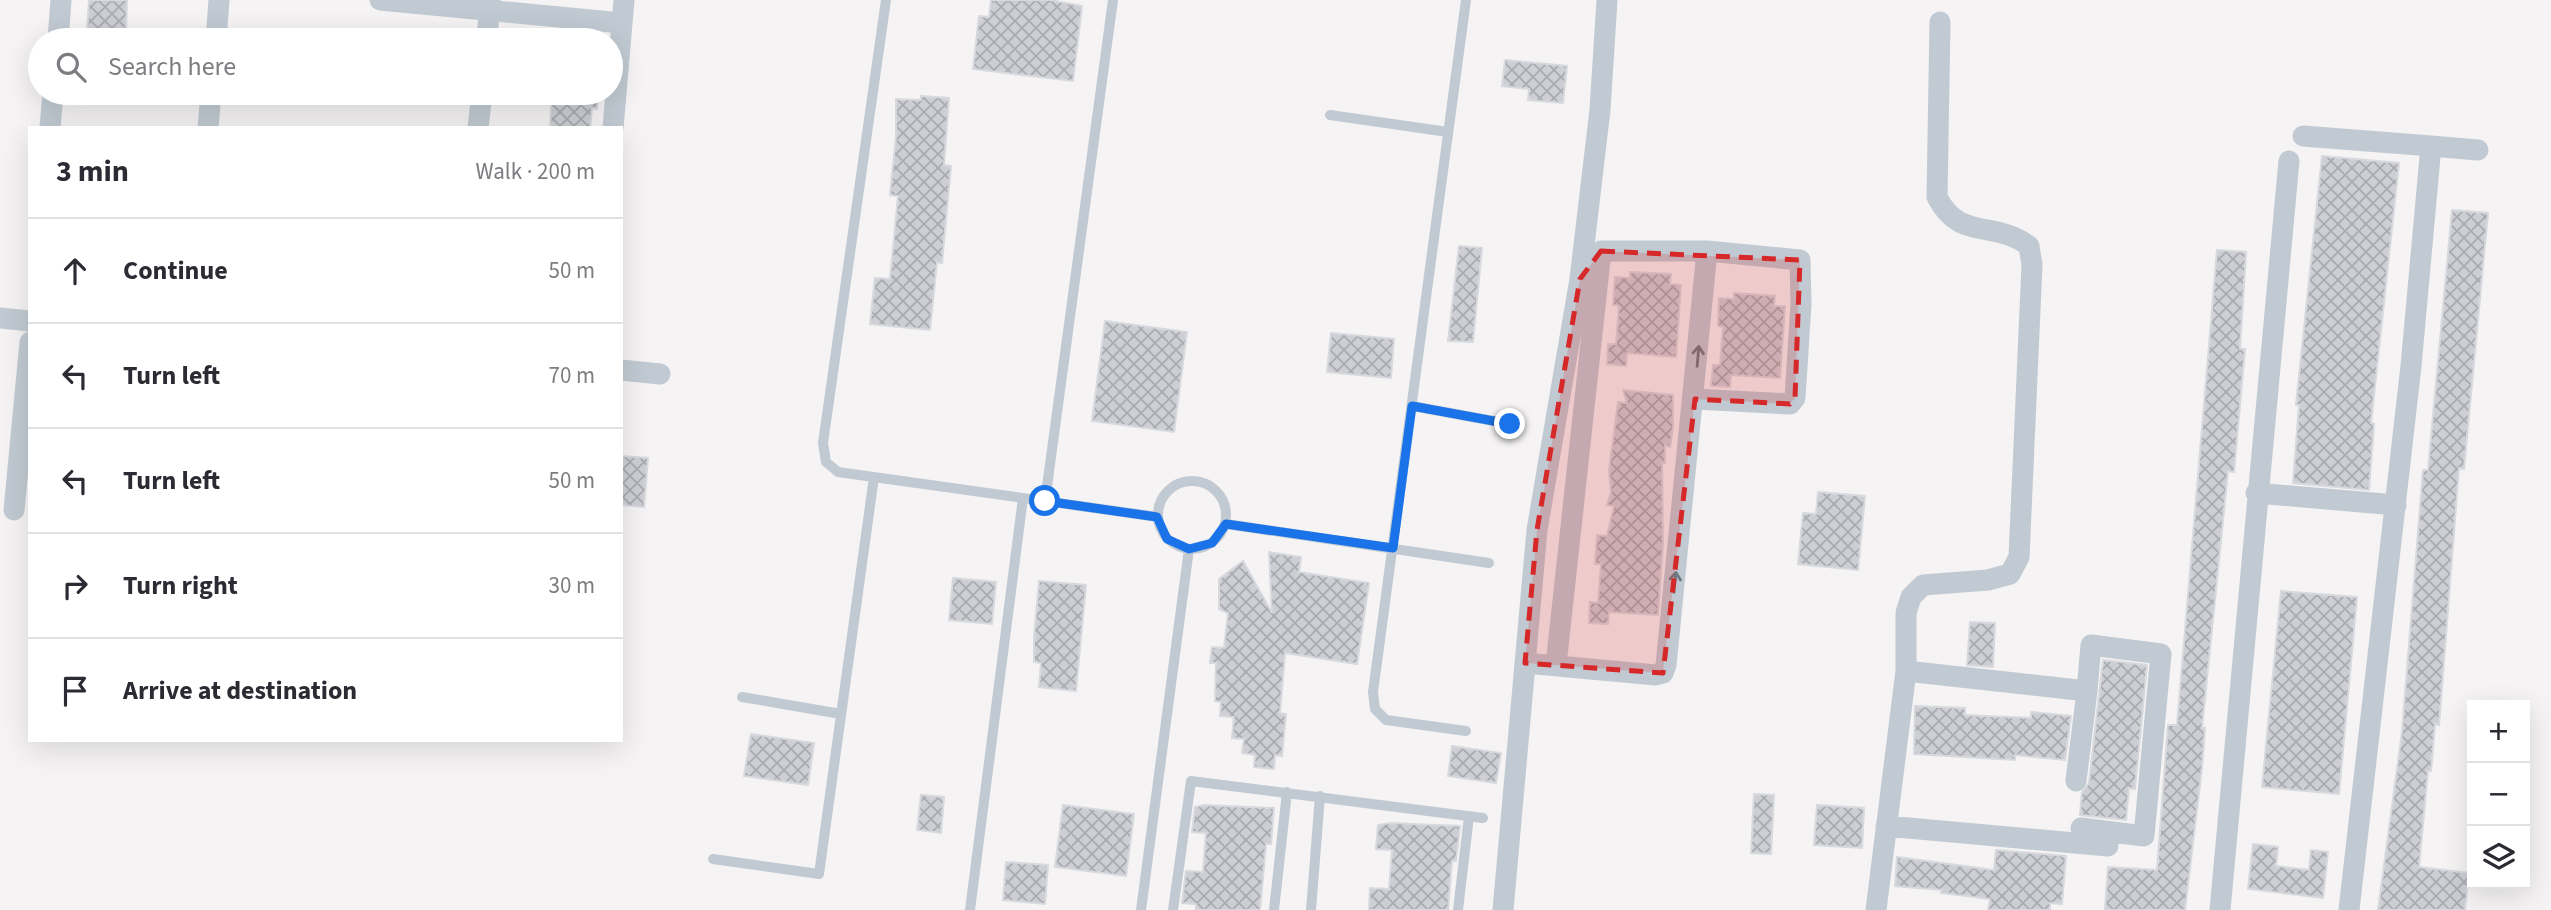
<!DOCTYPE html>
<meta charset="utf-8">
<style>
body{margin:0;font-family:"Source Sans 3",sans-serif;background:#f7f7f7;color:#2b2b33}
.controls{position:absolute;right:21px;bottom:21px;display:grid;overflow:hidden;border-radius:0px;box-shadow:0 7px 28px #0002}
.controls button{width:63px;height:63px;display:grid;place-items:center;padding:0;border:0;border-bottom:2px solid #e1e1e2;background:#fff;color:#2b2b33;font:35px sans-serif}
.stop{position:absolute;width:21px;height:21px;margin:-16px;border:5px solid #1a73e8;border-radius:50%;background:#fff}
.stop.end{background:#1a73e8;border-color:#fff;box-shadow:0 2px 7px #0008}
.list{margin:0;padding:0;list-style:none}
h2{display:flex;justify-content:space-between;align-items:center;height:91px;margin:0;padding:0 28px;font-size:30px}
h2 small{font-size:23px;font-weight:400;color:#7c7c81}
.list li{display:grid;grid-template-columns:46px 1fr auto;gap:21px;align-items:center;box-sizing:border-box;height:105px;padding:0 28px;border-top:2px solid #e1e1e2}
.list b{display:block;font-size:26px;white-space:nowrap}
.list em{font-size:23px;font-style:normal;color:#7c7c81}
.icon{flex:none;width:38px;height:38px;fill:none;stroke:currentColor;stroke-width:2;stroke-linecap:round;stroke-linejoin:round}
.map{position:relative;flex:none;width:2551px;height:910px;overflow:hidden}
.search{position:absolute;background:#fff;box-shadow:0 7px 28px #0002;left:28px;top:28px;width:595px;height:77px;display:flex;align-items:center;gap:18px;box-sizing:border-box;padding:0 24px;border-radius:38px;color:#7c7c81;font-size:26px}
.panel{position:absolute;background:#fff;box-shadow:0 7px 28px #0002;left:28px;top:126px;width:595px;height:616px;border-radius:0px}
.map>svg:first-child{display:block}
</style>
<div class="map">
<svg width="2551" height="910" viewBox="0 0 2551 910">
<defs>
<pattern id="building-cross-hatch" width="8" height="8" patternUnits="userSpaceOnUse" patternTransform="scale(1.75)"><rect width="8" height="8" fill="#cdcfd5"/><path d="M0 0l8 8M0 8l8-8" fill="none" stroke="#a8abb0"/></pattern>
</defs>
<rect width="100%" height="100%" fill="#f5f3f3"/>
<path fill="url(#building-cross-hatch)" stroke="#d7d9de" stroke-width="2" d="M89,0h38l-1,33 -39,-1z
M991,0h59l32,6 -9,75 -100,-12 6,-53 10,1z
M1505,60l62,6 -4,37 -35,-3 1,-11 -27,-3z
M552,93h46l-1,16 -5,-1 -2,20h-40z
M921,96l28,2 -5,67 7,1 -9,97 -5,-1 -7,68 -60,-6 5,-46 15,1 8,-83 -8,-1 6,-59v-37l25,1z
M2322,156l77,7 -28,260 3,1 -5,66 -76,-7 6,-78h-3z
M2452,210l36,3 -24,256 -5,-1 -20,257 -4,-1 -4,47h-3l-9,96 50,6 -4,37h-87l24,-178 21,-262h5z
M1459,246l23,2 -9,94 -25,-1z
M2217,250l29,2 -6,97h5l-11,123 -6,-1 -26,257h3l-3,40 -17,142h-80l3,-43 49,3 11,-145h9z
M1630,272l41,2 -1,10 11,1 -5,72 -49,-4 -1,13 -19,-2 1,-20h8l3,-38 -6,-1 2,-28 15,1z
M1734,293l41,3 -1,10h11l-5,72 -49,-3 -1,12 -19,-1 2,-21h7l3,-38 -5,-1 1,-28 15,1z
M1105,321l82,11 -13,100 -82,-11z
M1331,333l63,6 -3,39 -64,-6z
M1623,390l50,5v33l-3,19 -5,-2v18h-3l1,80 -5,72 -49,-3 -1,12 -19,-1 1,-21 8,1 3,-39h-6l2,-29 10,1 7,-30 -7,-1 4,-13 -2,-22 9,-68 9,1z
M621,456l27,2 -4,49 -23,-2z
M1818,492l47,4 -7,74 -60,-6 5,-51 13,1z
M1269,552l32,5 -2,15 70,11 -12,81 -72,-11 -5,60 6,1 -4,42 -7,-1 -1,14 -20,-2 1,-12 -13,-2 2,-14 -12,-1 2,-21 -14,-1 1,-14 -6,-1 1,-38h-6l2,-16 12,1 4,-35 -9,-4v-30l24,-18 29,52z
M953,578l43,4 -4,42 -43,-4z
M1039,581l47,4 -10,106 -37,-4 2,-24 -7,-1v-25z
M2281,591l76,6 -18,197 -77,-7z
M1970,622l25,1 -2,44 -26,-2z
M2103,660l44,5 -12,124 -6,-1 -3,32 -46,-5 2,-23 7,-9z
M1915,706l50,2v7l66,3v-6l40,4 -6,44 -50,-5v5l-101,-6z
M751,734l63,9 -6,42 -64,-9z
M1452,746l49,7 -5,30 -48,-7z
M1754,794l20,1 -3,59 -20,-1z
M921,795l23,2 -3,36 -24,-3z
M1063,805l71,9 -8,62 -71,-9z
M1204,805l70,3 -3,36h-5l-6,66h-64v-6l-14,-1 4,-32 17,1 3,-39 -14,-1 3,-25z
M1817,805l47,3 -2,40 -48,-3z
M1390,823l70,3 -4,35h-4l-4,49h-79l1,-22 19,1 3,-39 -16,-1 2,-24z
M2253,844l25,3 -2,19 33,4 2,-20 17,2 -5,46 -75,-9z
M1996,850l70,6 -4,48 -12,-1v7h-62l2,-11 -49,-6 1,-3 -47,-4 2,-29 97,13z
M1006,862l42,3 -3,39 -42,-4z"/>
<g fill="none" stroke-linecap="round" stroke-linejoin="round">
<path stroke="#c1cad2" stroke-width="10" d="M886,0l-63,443 3,19 12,10 320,45
M1466,0l-93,692 2,17 11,11 80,11
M1330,115l118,17
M1412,406l98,18
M1158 515a34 34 0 1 1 68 0a34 34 0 1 1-68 0Z
M1045,501l68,-501
M1226,524l263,39
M742,697l99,17
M713,859l106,15 55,-397
M970,910l53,-412
M1141,910l48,-361
M1173,910l18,-129 292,37
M1274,910l13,-118
M1311,910l9,-114
M1458,910l11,-94"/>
<path stroke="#c1cad2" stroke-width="21" d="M380,0l242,23
M58,40l3,-40
M216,40l3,-40
M487,40l3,-40
M50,128l3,-35
M208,128l3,-35
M478,128l4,-35
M613,128l11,-128
M2303,136l128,10 -20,220 -62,544
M2431,146l47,4
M1601,251h106l93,9 1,44 -6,94 -5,6 -95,-5
M0,318l30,3
M621,370l39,4
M2256,493l140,12
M14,510l16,-168
M1525,663l131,12 7,-2 3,-8 41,-414
M1556,665l45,-414
M1906,671l181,20 4,-46 70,9 -17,182 -63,-8
M2076,781l11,-90
M1886,826l222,20
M1503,910l34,-380 43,-251 20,-169 7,-110
M1876,910l30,-239v-58l5,-16 12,-12 65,-5 22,-6 9,-17 13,-292 -3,-19c-36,-27 -69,-4 -92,-49l3,-175
M2220,910l69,-749"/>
</g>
<defs><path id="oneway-shaft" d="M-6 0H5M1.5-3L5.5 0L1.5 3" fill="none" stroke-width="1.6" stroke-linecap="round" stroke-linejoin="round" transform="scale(1.75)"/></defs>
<g stroke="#6e7983">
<use href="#oneway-shaft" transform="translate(1698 356) rotate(-85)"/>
<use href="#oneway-shaft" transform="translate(1675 582) rotate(-84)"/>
</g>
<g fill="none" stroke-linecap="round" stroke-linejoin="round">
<path stroke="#1a73e8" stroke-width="9" d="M1045,501l112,16 10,22 22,10 23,-6 14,-19 167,24 19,-142 98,18"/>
</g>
<path fill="#d62828" fill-opacity="0.2" stroke="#d62828" stroke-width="5" stroke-dasharray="14 9" stroke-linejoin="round" d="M1601,251l199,9 -5,138 -5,6 -95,-5 -32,274 -138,-10 12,-133 43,-251z"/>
</svg>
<div class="controls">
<button>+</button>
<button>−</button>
<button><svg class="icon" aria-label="layers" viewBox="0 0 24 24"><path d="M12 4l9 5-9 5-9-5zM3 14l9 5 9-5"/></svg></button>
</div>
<div class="stop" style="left:1045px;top:501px"></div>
<div class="stop end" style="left:1510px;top:424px"></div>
<div class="search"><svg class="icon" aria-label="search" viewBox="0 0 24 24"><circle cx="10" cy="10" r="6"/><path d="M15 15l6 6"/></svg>Search here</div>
<section class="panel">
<h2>3 min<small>Walk · 200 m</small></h2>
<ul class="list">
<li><svg class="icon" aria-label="ahead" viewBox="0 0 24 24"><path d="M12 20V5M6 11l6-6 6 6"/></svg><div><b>Continue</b></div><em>50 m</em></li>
<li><svg class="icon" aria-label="left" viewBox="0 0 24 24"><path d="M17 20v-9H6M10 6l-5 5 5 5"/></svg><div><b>Turn left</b></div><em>70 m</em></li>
<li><svg class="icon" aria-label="left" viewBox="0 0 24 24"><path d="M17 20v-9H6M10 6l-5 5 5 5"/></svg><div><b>Turn left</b></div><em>50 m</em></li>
<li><svg class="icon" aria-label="right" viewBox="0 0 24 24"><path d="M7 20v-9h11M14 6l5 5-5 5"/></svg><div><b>Turn right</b></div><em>30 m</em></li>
<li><svg class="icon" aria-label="arrive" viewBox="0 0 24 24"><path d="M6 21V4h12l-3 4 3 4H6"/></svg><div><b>Arrive at destination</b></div></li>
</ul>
</section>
</div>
